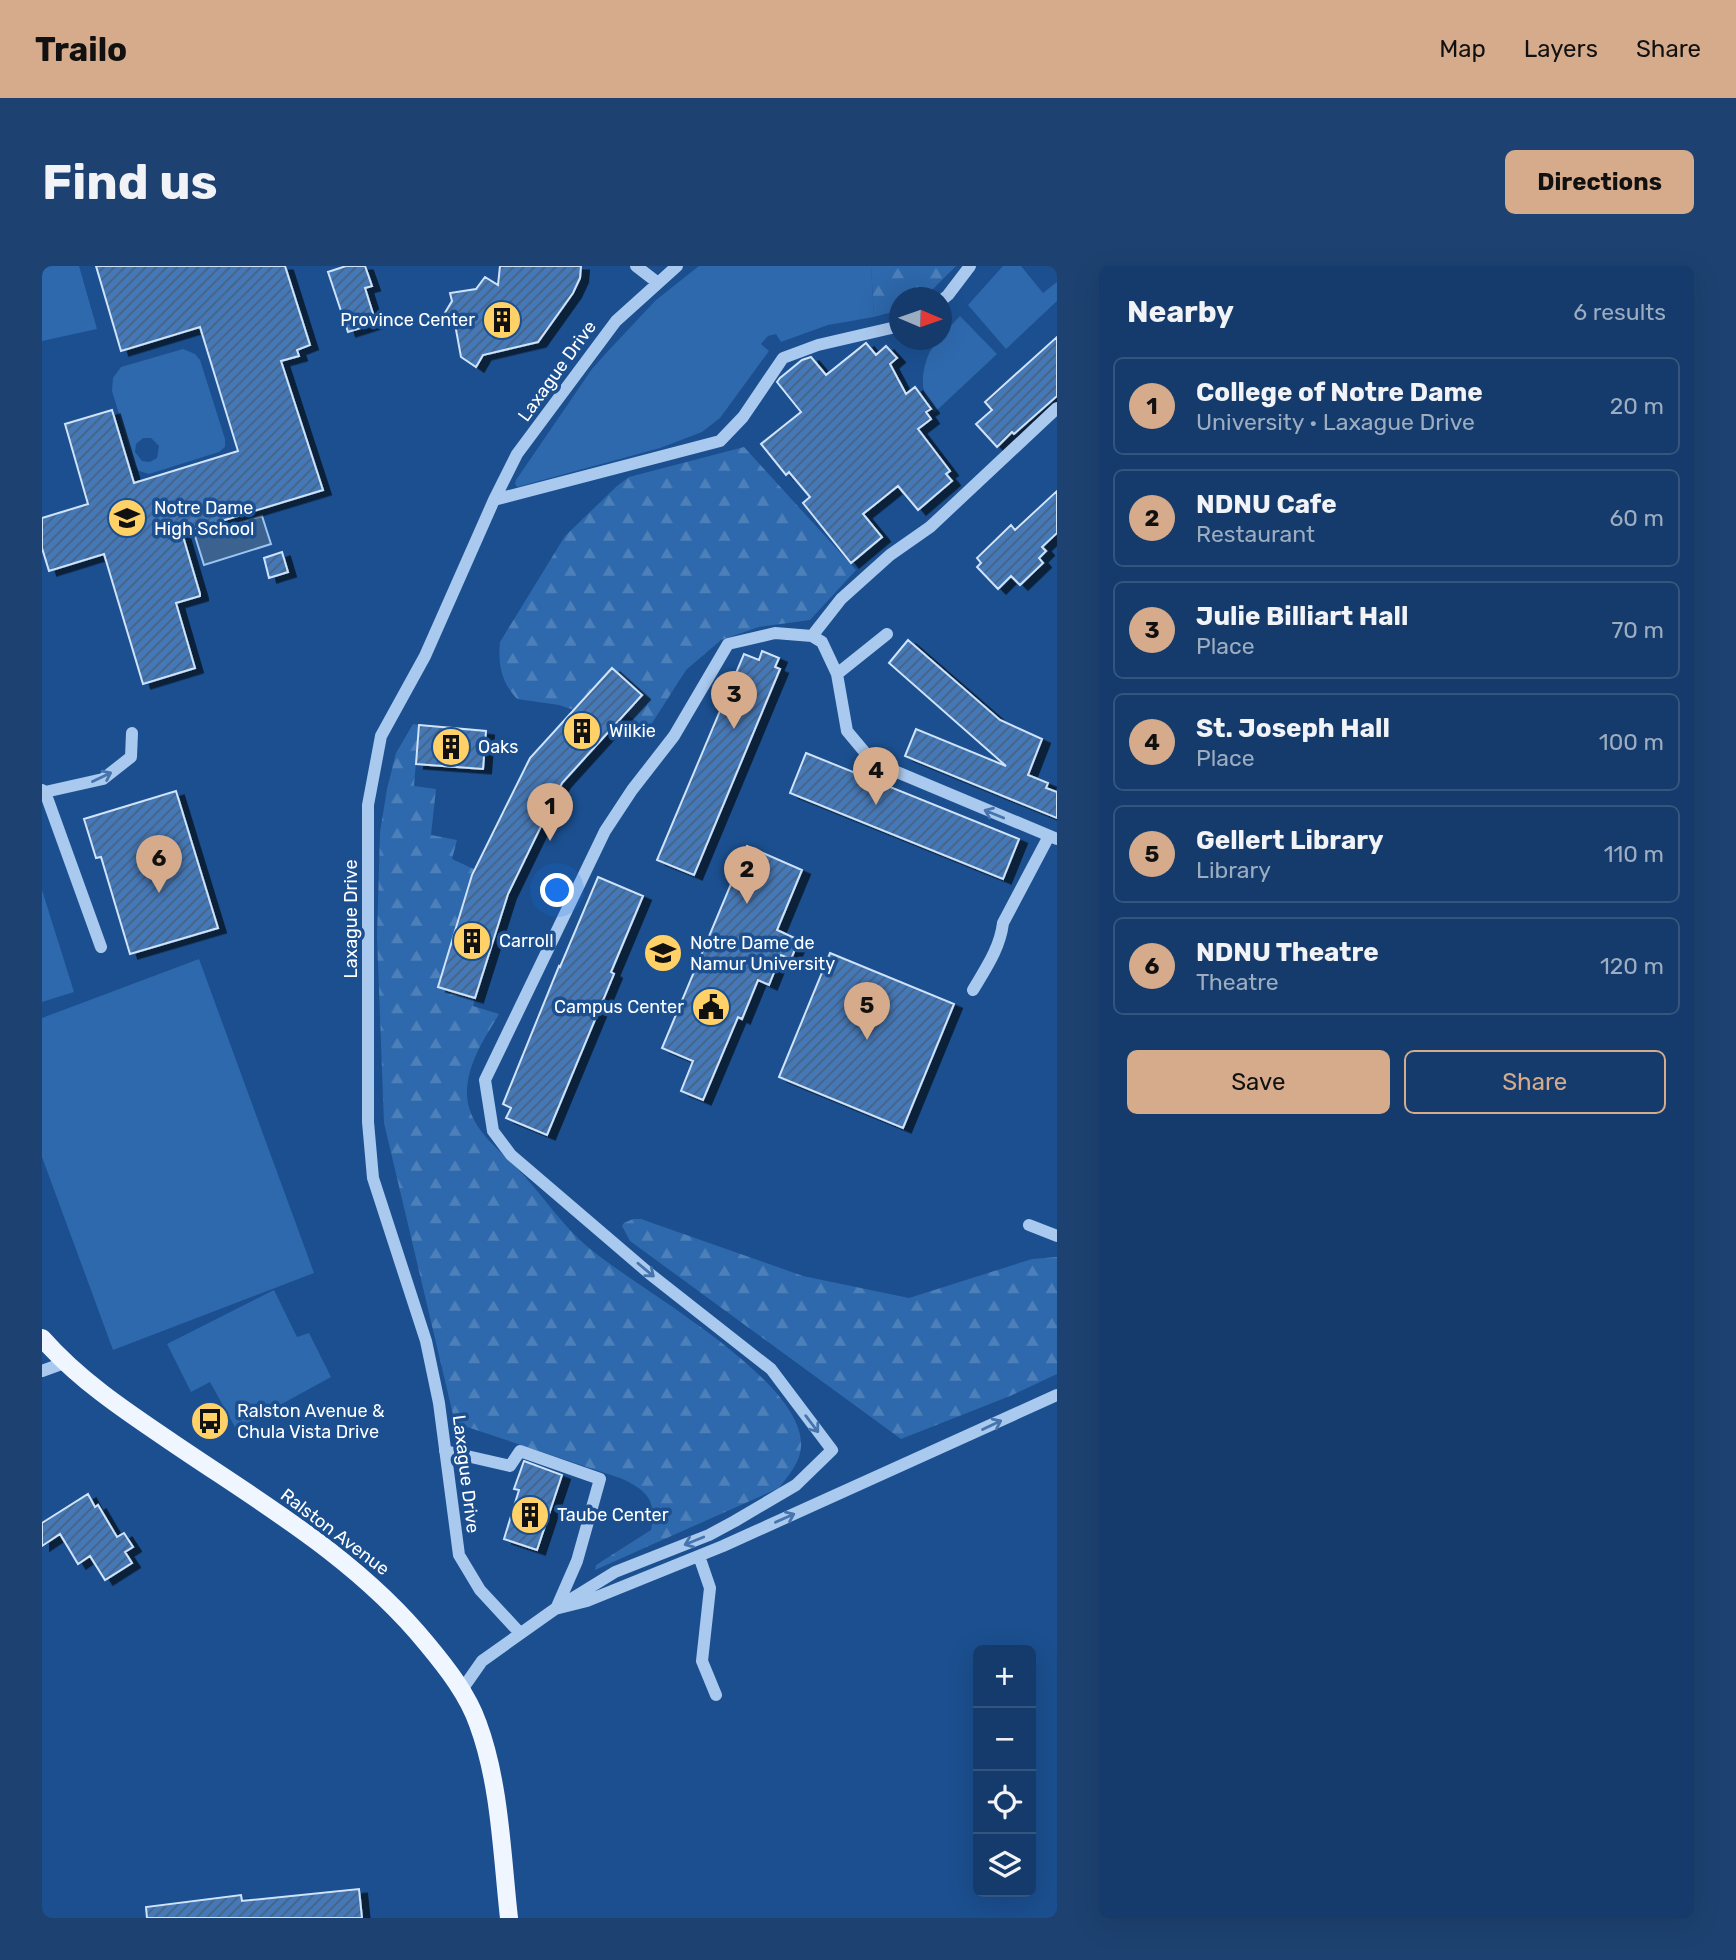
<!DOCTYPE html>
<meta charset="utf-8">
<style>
body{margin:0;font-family:Rubik,sans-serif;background:#1d4271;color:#f1f3f6}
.controls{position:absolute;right:21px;bottom:21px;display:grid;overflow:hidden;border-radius:10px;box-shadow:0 7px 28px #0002}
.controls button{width:63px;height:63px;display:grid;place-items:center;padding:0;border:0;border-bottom:2px solid #33557e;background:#143b6b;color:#f1f3f6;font:35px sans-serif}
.compass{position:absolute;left:847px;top:21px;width:63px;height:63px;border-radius:50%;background:#143b6b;box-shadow:0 7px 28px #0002;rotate:92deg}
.you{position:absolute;left:516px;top:625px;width:24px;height:24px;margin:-18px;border:5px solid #fff;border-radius:50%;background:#1a73e8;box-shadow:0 0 0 10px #1a73e833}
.badge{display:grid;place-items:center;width:46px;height:46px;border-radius:50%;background:#d6ab8b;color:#111;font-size:23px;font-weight:700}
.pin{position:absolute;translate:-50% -58px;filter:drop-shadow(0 2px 4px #0008)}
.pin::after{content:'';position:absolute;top:37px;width:24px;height:21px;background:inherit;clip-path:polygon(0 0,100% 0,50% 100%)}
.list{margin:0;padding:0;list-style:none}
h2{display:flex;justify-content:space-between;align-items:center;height:91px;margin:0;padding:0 28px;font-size:30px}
h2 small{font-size:23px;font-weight:400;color:#9dadc1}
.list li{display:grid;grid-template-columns:46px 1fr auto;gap:21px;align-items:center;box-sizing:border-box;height:98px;margin:0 14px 14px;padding:0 14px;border:2px solid #33557e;border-radius:10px}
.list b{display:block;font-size:26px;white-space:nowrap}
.list p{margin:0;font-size:23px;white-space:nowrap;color:#9dadc1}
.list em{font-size:23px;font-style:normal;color:#9dadc1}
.actions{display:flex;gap:14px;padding:21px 28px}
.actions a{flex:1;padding:16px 0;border:2px solid #d6ab8b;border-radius:10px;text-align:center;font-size:24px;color:#d6ab8b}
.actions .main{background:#d6ab8b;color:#111}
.icon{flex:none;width:38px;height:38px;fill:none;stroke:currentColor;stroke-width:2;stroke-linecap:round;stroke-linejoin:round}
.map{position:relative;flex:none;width:1015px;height:1652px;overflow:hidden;border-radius:10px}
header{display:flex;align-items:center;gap:42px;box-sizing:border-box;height:98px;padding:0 35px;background:#d6ab8b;color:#111}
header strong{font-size:33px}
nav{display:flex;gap:38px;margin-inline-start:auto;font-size:24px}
.intro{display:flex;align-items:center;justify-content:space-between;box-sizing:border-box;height:168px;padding:0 42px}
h1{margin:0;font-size:49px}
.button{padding:18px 32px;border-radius:10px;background:#d6ab8b;color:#111;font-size:24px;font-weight:700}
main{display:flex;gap:42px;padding:0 42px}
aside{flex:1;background:#143b6b;border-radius:10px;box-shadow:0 7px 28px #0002}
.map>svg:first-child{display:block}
</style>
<header>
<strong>Trailo</strong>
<nav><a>Map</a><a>Layers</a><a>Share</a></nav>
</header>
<div class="intro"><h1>Find us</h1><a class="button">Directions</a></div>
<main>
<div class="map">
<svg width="1015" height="1652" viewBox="0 0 1015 1652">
<defs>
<pattern id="forest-firs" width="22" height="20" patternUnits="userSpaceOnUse" patternTransform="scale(1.75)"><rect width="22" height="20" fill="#2e69ad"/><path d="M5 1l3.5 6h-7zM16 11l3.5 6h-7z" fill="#4d80b9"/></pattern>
<pattern id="building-hatch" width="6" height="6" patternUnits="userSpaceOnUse" patternTransform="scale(1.75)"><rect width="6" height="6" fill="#4478b7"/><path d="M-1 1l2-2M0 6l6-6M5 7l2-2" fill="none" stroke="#486282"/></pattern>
<filter id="shadow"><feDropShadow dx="8" dy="4.5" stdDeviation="0" flood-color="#0009"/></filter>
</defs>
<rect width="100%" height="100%" fill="#1b4f8f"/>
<path fill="#2e69ad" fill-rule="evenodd" d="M0,0h37l18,63 -55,12z
M657,0h172l3,51 -46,8 -47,17 -5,-8 -8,2 -7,8 8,7 -49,67 -18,14 -42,16 -143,39 -2,-3 1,-4 76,-111 16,-18 48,-51z
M961,0h18l22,27 14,-11v19l-51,48 -38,-44z
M918,50l37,38 -63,59c-4,-7 -9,-14 -10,-21 -4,-15 3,-47 18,-52v-5z
M141,83l12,5 5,6 25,79v8l-6,5 -70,22 -10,-3 -4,-5 -23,-75 1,-13 8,-11zM101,172h8l8,8 -2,12 -7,4 -8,-1 -7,-9 1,-8z
M0,624l32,102 -32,10z
M157,693l115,314 -201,77 -71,-193v-139z
M232,1024l23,47 12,-4 22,44 -95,52 -26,-47 -19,10 -24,-48z"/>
<path fill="url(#forest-firs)" d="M829,0h85l-31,31 -25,1 -1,12 -25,7z
M702,181l112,123 -46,50 -51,7 -38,13 -35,30 -39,61 -21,-18 16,-18 -68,15 -15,-5 -42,-6c-16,-18 -19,-34 -17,-57l65,-106 52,-50 12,-9z
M371,458l6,1 -5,61 22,3 -5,46 26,5 -5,19 26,12 -9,14 -31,101 37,12 -2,8 26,8c-14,24 -31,48 -32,77 -1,33 27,54 47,74 26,26 47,60 75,83 47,40 217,132 212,199 -1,16 -13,29 -22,41l-184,82 1,-5 55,-35c6,-30 -4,-40 -31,-52l-165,-55 -71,-300 -7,-186 3,-105 7,-43 9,-36z
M591,953h8l162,57 106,22 123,-39 25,-2v117l-47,22 -109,43 -271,-198 -8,-15 2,-3z"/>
<path fill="#3c6290" stroke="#9cc4f0" stroke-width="2" d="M220,250l9,28 -67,21 -9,-29z"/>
<path fill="url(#building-hatch)" stroke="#cfe3fa" stroke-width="2" filter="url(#shadow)" d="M54,0h189l25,79 -13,5 2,6 -18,5 42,129 -141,43 18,61v2l-24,7 19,65 -52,16 -39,-130 -55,17 -7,-23v-30l46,-14 -23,-80 47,-14 22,73 104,-32 -38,-124 -79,24z
M304,0h19l7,20 -7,2 11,35 -28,9 -20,-60z
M458,0h81l-1,12 -7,15 -35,49 -55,13 -7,12 -15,-10 -6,-33 -12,-8 9,-15 -2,-8 26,-4 9,-12 13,8z
M1015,71v59l-43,38 -2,-2 -15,15 -21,-23 16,-14 -7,-8z
M824,77l10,12 10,-9 11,12 -7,6 16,30 9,-7 16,22 -5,3 5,7 -13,10 32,42 -4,3 6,7 -34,29 -20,-24 -35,28 19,23 -31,26 -48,-60 7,-6 -21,-25 -3,3 -25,-31 40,-32 -24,-30 3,-4 22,-18 9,-3 15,18z
M1015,225v42l-15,14 4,4 -7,7 4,5 -23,22 -9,-9 -13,13 -21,-22 4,-4 -4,-5 34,-33 4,5z
M240,286l6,20 -19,6 -5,-20z
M866,374l92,80 42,19 -14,36 20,8 -2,5 11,4v26l-152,-62 11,-27 90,37 -117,-103z
M720,385l17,7 -4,9 5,2 -86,206 -37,-15 87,-206 15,6z
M570,402l30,27 -80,88 -54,111 -33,104 -37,-11 34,-112 58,-117z
M377,459l67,6 -3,38 -67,-5z
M764,487l213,86 -16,40 -213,-86z
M134,525l42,137 -88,26 -29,-97 -5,1 -12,-39z
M705,580l55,24 -25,60 22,10 -8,19 -10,-4 -12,30 -11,-5 -16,39 -4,-2 -35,83 -22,-9 12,-30 -31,-13z
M556,611l45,19 -32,76 3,2 -67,161 -41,-17 5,-10 -8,-4 56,-138 1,1z
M788,687l124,51 -51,124 -124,-51z
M482,1195l38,14 -25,75 -33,-11 15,-49 -5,-1z
M46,1228l7,13 3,-2 19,32 7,-4 9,14 -8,5 7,11 -27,17 -15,-24 -12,8 -18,-30 -18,12v-23z
M317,1623l3,29h-215l-1,-11 95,-12 1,6z"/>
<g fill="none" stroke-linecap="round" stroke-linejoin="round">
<path stroke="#a9c9ee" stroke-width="12" d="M594,0l22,17
M900,34l6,-5 22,-29
M452,234l226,-59 23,-24 40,-59 35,-13 82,-19
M770,370l29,-37 49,-44 40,-28 127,-119
M795,408l50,-40
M0,524l3,2 56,155
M3,526l58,-13 28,-22 1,-24
M931,724c13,-22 27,-42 30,-67l46,-87
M987,959l28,11
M0,1105l22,-8
M403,1185l65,15 10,-15 80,28 -23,82 -21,48
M657,1290l11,32 -8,73 14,34
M513,1343l60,-37 94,-37 26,-14 61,-36 36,-35 -61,-81 -121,-95 -139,-119 -18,-24 -8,-51 120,-249 27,-41 42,-54 54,-92 47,-11 37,3 10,6 15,32 10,57 26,31 184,77
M477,1366l-39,-42 -21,-35 -20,-152 -13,-62 -53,-163 -5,-56v-317l13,-69 44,-80 69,-156 23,-46 99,-133 61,-55
M419,1425l21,-30 73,-52 32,-8 136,-55 334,-151"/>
<path stroke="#f0f6ff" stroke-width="18" d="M0,1072c37,42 82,72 128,103 91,62 187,117 257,203 20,24 41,51 51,80 22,59 24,132 31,194"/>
</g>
<defs><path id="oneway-shaft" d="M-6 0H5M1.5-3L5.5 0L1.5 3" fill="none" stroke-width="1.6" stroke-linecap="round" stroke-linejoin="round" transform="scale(1.75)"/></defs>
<g stroke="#4674ac">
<use href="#oneway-shaft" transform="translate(60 511) rotate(-26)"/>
<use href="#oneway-shaft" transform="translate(952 548) rotate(-158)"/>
<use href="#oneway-shaft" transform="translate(604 1004) rotate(40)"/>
<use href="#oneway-shaft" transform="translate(770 1158) rotate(53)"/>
<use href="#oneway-shaft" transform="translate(950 1159) rotate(-25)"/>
<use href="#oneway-shaft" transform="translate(743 1252) rotate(-24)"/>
<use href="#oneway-shaft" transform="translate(652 1275) rotate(158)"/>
</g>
<defs>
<symbol id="building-disc" viewBox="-11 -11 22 22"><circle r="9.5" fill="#ffd166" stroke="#1b4f8f"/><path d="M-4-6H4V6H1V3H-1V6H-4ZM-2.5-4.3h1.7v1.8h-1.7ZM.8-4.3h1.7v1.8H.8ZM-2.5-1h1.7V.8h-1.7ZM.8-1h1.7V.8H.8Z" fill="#111"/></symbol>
<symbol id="school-disc" viewBox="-11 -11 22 22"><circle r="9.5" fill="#ffd166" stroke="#1b4f8f"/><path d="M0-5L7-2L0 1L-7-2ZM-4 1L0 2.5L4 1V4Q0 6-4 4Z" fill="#111"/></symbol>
<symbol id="civic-disc" viewBox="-11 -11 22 22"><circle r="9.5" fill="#ffd166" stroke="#1b4f8f"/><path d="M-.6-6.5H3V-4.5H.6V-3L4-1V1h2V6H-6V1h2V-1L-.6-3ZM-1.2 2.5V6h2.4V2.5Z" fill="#111"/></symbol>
<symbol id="bus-disc" viewBox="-11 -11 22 22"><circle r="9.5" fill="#ffd166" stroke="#1b4f8f"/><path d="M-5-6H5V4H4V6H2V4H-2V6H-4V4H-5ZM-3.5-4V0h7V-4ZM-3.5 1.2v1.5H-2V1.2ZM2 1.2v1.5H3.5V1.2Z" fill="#111"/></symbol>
</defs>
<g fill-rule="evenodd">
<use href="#building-disc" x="438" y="32" width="44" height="44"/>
<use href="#school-disc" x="63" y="230" width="44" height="44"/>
<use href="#building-disc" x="518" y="443" width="44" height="44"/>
<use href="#building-disc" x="387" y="459" width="44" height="44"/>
<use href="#building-disc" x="408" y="653" width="44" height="44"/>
<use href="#school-disc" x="599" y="665" width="44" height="44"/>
<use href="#civic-disc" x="647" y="719" width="44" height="44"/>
<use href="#bus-disc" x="146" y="1133" width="44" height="44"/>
<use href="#building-disc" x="466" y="1227" width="44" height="44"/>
</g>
<g text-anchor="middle" stroke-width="7" stroke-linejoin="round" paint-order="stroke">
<g font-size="18" fill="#fff" stroke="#1b4f8f" text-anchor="start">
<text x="433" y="60" text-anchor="end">Province Center</text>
<text x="112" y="248">Notre Dame<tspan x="112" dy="21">High School</tspan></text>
<text x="567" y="471">Wilkie</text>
<text x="436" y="487">Oaks</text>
<text x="457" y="681">Carroll</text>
<text x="648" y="683">Notre Dame de<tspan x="648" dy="21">Namur University</tspan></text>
<text x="642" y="747" text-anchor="end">Campus Center</text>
<text x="195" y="1151">Ralston Avenue &amp;<tspan x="195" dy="21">Chula Vista Drive</tspan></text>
<text x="515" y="1255">Taube Center</text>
</g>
<g font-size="18" fill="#fff" stroke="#1b4f8f">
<text transform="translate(515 105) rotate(-54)" y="6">Laxague Drive</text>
<text transform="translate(309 653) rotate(-90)" y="6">Laxague Drive</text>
<text transform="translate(424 1208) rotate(83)" y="6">Laxague Drive</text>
<text transform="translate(293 1266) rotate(37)" y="6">Ralston Avenue</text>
</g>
</g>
</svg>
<div class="controls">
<button>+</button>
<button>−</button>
<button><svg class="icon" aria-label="locate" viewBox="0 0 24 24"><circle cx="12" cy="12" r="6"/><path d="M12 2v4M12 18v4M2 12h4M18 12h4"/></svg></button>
<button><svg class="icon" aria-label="layers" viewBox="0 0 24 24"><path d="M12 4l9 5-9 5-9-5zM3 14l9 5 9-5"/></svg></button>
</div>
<svg class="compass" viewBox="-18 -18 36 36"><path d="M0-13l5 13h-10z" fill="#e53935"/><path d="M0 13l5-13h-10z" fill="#9dadc1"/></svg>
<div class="you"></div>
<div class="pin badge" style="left:508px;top:575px">1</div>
<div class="pin badge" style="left:705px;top:638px">2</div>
<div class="pin badge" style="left:692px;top:463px">3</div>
<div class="pin badge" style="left:834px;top:539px">4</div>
<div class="pin badge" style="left:825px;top:774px">5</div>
<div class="pin badge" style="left:117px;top:627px">6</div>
</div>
<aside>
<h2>Nearby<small>6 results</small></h2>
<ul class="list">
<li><span class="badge">1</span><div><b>College of Notre Dame</b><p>University · Laxague Drive</p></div><em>20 m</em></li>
<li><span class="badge">2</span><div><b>NDNU Cafe</b><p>Restaurant</p></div><em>60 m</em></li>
<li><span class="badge">3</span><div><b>Julie Billiart Hall</b><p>Place</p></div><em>70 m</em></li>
<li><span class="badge">4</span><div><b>St. Joseph Hall</b><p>Place</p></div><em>100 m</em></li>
<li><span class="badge">5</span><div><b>Gellert Library</b><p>Library</p></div><em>110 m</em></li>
<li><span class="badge">6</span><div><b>NDNU Theatre</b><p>Theatre</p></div><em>120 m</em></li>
</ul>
<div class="actions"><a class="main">Save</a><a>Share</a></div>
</aside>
</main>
